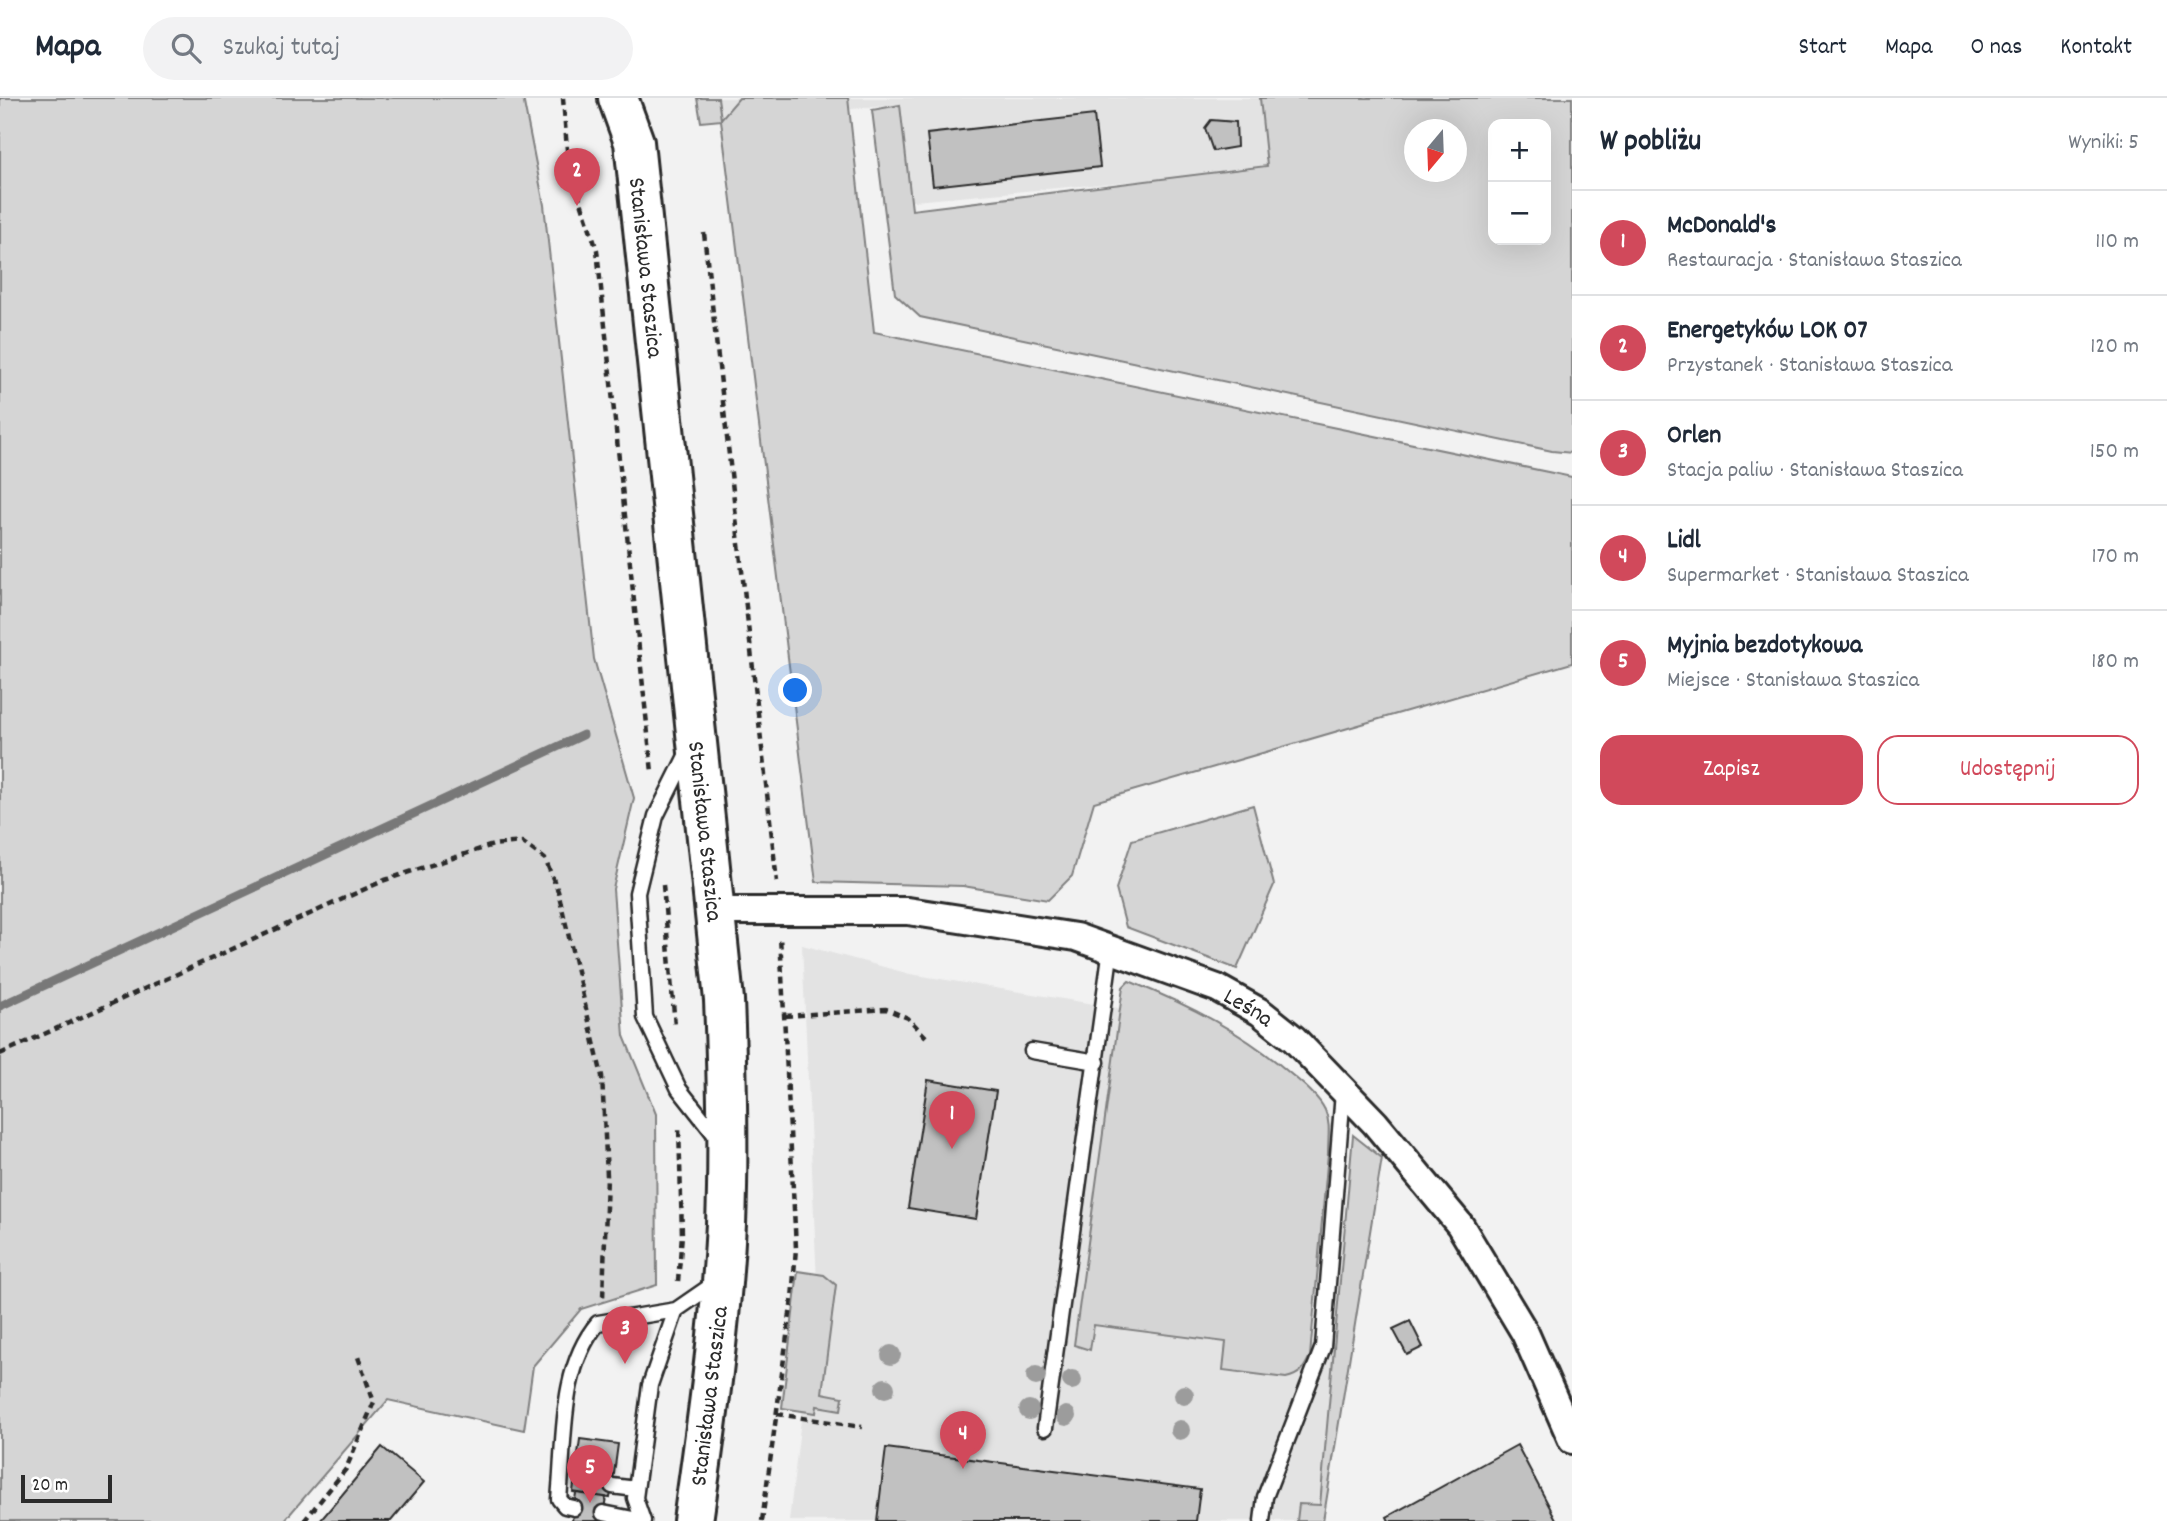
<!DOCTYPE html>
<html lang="pl">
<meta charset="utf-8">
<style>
body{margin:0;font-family:Dekko,sans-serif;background:#f2f2f3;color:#1f2937}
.controls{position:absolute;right:21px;top:21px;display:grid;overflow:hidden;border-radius:14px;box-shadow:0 7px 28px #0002}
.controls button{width:63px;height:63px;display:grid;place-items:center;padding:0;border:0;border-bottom:2px solid #e0e1e3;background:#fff;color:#1f2937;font:35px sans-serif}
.compass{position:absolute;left:1404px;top:21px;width:63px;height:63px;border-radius:50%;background:#fff;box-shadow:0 7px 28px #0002;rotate:199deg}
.scale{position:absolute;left:21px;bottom:18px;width:91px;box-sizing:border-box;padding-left:7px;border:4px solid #2b2b2b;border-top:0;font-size:19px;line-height:24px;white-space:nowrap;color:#2b2b2b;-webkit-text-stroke:5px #fff;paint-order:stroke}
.you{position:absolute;left:796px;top:593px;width:24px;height:24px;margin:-18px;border:5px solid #fff;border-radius:50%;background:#1a73e8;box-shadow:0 0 0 10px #1a73e833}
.badge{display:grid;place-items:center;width:46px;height:46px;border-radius:50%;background:#d1495b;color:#fff;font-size:23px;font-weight:700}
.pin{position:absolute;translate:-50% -58px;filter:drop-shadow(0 2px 4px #0008)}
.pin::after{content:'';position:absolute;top:37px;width:24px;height:21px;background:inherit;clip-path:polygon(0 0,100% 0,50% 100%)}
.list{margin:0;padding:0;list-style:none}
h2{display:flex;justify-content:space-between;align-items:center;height:91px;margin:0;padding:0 28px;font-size:30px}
h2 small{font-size:23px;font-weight:400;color:#747a83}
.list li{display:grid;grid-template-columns:46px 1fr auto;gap:21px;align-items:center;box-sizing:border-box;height:105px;padding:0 28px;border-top:2px solid #e0e1e3}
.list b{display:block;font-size:26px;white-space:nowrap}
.list p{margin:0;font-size:23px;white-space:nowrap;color:#747a83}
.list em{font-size:23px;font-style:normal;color:#747a83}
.actions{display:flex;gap:14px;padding:21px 28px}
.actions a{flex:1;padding:16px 0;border:2px solid #d1495b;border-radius:21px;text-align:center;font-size:24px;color:#d1495b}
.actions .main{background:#d1495b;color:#fff}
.icon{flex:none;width:38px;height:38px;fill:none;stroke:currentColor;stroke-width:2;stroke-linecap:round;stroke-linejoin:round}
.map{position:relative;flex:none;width:1572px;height:1423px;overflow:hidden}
header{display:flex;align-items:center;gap:42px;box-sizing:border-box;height:98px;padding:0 35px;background:#fff;border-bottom:2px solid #e0e1e3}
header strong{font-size:33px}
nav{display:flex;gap:38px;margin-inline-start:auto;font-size:24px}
.search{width:490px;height:63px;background:#f2f2f3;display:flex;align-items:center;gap:18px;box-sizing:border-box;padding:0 24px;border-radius:38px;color:#747a83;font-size:26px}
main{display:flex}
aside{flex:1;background:#fff}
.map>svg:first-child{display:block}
</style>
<header>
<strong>Mapa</strong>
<div class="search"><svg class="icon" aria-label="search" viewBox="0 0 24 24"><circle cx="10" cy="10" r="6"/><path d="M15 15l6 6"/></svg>Szukaj tutaj</div>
<nav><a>Start</a><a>Mapa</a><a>O nas</a><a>Kontakt</a></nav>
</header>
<main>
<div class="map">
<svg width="1572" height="1423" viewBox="0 0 1572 1423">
<rect width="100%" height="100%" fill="#f2f2f2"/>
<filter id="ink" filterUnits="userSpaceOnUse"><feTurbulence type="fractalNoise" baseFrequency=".0143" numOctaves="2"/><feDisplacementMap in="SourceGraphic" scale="14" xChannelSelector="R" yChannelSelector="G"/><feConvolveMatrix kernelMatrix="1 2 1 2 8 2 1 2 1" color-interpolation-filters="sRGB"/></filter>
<g filter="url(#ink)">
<path fill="#e3e3e3" d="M718,0h542l8,71 -365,33 -4,-97 -178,15z
M802,847l108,29 220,36 -45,308 253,30 -15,173h-534l28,-238z"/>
<path fill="#d5d5d5" stroke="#808080" stroke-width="2" fill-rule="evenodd" d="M0,0h523l21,107 50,454 40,139 -21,91 11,147 32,78 1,171 -76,24 -48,57 -9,64 -136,-30 -104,121h-284z
M697,0h21l3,21 18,-21h109l26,234 698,145v186l-478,139 -22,74 -24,24 -85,-14 -147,-4 -95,-762 -20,2z
M1260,0h312v355l-20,-2 -632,-134 -25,-23 -23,-184 28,-5 12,105 355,-44zM1493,26h53v116h-53zM1414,32h42v42h-42z
M1253,707l21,80 -37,84 -111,-42 -10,-38 16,-49z
M1129,883c60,24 114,51 163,94 11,9 27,22 33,35 6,13 3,28 3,43l-18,203c-6,13 -10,19 -24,22l-63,-8 3,-28 -132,-17 -4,25 -16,-5 49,-358z
M1353,1037l29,23 -59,363h-26l2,-17 21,1z
M798,1173l26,4 12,10 -14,108 21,4 -2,13 -24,-4 -1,7 -34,-5z"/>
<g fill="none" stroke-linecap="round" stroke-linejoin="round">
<path stroke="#787878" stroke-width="9" d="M0,908l583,-271"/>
</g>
<path fill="#c1c1c1" stroke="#2b2b2b" stroke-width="2" d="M1094,17l6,52 -167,19 -6,-52z
M1211,22l25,2 1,25 -24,4 -8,-23z
M928,982l68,11 -20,128 -68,-11z
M1410,1223l13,26 -16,8 -14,-26z
M580,1341l38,5 -4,30 -38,-5z
M1517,1347l40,76h-168l-2,-4z
M382,1349l42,35 -33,39h-71z
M886,1350l314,41 -4,32h-319z
M576,1371l38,5 -4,24 -37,-6z
M576,1395l30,4 -4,24h-30z"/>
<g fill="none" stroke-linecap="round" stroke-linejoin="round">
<defs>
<path id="service" d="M688,654l-32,64 -19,77 8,124 34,72 41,52
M1032,953l65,11
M1045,1330l66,-480
M612,1388l24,3
M574,1410l-9,-2 -6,-7c6,-58 0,-130 39,-176l78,-13
M603,1415l40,8
M643,1423l-8,-23 15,-113 26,-75 42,-29
M1262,1423l3,-24 58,-150 20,-255"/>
<g id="minor">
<path id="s1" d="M717,813h191l168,26 141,51 43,24 34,27 81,84 85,102 65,108 47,107"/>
</g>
<g id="secondary">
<path id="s2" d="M618,0l16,44 90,858c3,74 5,149 2,224 -5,99 -19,199 -33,297"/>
</g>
</defs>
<use href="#service" stroke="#2b2b2b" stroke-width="19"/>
<use href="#minor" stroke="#2b2b2b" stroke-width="32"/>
<use href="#secondary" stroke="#2b2b2b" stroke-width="44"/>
<path stroke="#2b2b2b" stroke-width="4.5" stroke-dasharray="7 5" stroke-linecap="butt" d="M563,0l5,65 29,87 55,522
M704,135l73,649
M663,787l12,141
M785,918l101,-7 22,9 19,20
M0,956l385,-174 108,-35 29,-3 23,17 13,32 44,185 5,100 -4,123
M678,1183l4,-46 -3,-109
M777,1316l85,13
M304,1423l42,-52 28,-67 -16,-45
M762,1423l30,-222 4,-51 -16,-312"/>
<use href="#service" stroke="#fff" stroke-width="14"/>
<use href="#minor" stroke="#fff" stroke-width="26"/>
<use href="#secondary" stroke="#fff" stroke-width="38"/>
</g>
<g fill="#9c9c9c">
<circle cx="891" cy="1257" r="10"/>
<circle cx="1036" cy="1278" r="10"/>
<circle cx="1072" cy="1282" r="10"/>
<circle cx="885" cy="1290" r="10"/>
<circle cx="1184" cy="1297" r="10"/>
<circle cx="1029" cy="1312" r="10"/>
<circle cx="1066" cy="1318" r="10"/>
<circle cx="1180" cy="1332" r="10"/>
</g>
</g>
<g text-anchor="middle" stroke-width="5" stroke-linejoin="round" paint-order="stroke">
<g font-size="24" fill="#2b2b2b" stroke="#fff">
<text dy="8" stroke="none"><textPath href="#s2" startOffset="173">Stanisława Staszica</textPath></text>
<text dy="8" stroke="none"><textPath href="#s2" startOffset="740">Stanisława Staszica</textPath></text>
<text dy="8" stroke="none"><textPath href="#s1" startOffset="548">Leśna</textPath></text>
<text transform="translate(708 1298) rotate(-83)" y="8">Stanisława Staszica</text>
</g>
</g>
</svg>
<div class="controls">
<button>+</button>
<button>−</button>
</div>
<svg class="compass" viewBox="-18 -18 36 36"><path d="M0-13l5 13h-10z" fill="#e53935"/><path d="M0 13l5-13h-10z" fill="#747a83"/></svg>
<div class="scale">20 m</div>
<div class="you"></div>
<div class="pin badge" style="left:952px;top:1051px">1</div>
<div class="pin badge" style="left:577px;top:108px">2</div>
<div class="pin badge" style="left:625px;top:1266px">3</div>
<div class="pin badge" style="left:963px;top:1371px">4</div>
<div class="pin badge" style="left:590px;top:1405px">5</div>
</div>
<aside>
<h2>W pobliżu<small>Wyniki: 5</small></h2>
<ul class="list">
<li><span class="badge">1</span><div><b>McDonald's</b><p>Restauracja · Stanisława Staszica</p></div><em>110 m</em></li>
<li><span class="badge">2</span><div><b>Energetyków LOK 07</b><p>Przystanek · Stanisława Staszica</p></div><em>120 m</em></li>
<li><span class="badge">3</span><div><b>Orlen</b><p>Stacja paliw · Stanisława Staszica</p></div><em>150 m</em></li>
<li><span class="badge">4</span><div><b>Lidl</b><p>Supermarket · Stanisława Staszica</p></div><em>170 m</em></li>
<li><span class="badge">5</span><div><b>Myjnia bezdotykowa</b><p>Miejsce · Stanisława Staszica</p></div><em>180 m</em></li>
</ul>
<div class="actions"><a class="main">Zapisz</a><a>Udostępnij</a></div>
</aside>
</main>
